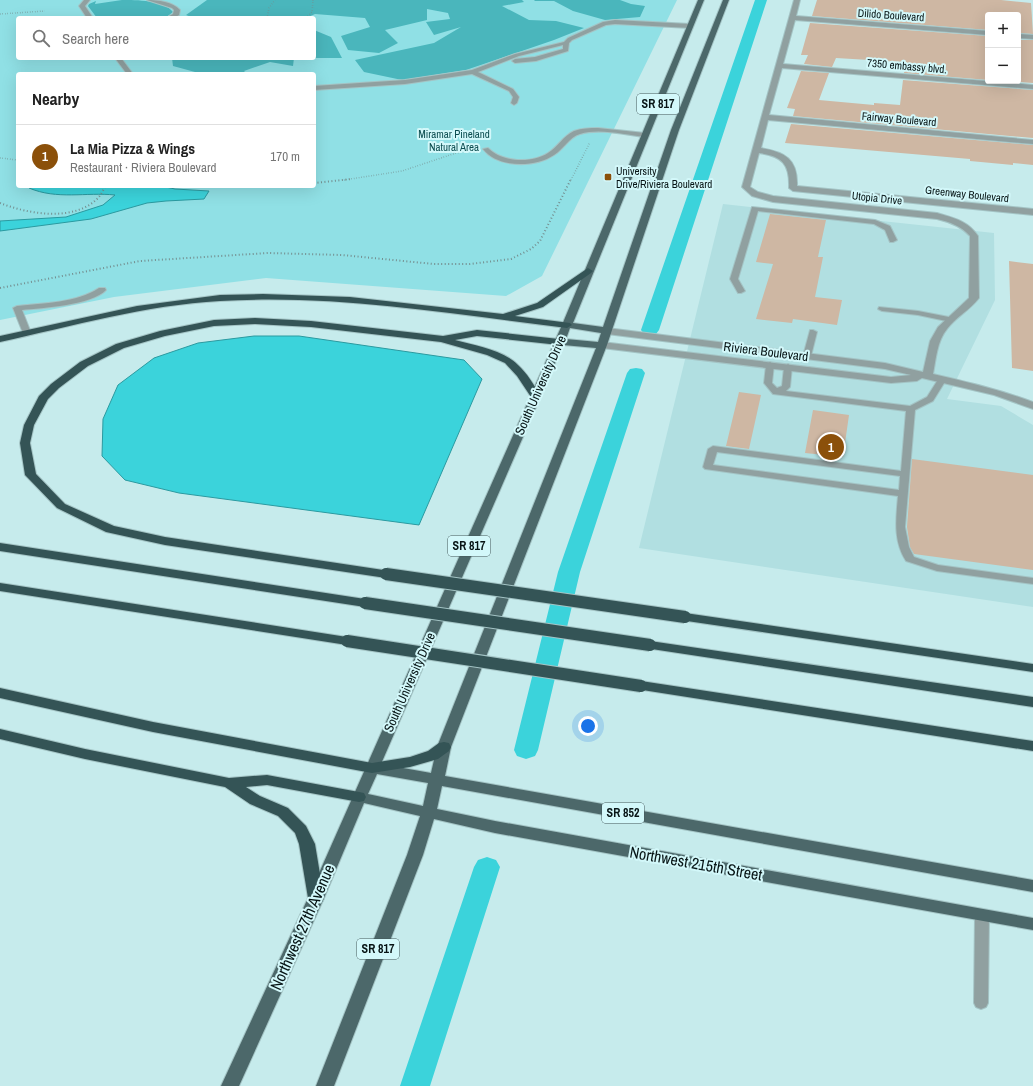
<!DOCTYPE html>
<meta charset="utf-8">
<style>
body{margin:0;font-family:"Archivo Narrow",sans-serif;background:#f2f2f2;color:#222}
.controls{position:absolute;right:12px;top:12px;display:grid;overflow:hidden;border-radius:4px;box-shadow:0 4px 16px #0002}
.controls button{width:36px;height:36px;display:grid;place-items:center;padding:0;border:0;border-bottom:1px solid #e0e0e0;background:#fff;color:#222;font:20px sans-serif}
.you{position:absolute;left:588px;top:726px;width:14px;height:14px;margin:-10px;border:3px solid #fff;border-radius:50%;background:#1a73e8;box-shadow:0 0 0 6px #1a73e833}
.badge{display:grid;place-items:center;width:26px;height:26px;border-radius:50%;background:#8b500a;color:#fff;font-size:13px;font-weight:700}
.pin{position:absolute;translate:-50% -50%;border:2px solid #fff;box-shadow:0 1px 4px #0006}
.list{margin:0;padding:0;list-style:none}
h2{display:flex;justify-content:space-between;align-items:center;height:52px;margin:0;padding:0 16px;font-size:17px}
h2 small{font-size:13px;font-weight:400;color:#767676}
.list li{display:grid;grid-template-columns:26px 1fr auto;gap:12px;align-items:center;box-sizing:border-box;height:64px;padding:0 16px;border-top:1px solid #e0e0e0}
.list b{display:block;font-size:15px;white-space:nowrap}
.list p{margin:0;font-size:13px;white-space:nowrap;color:#767676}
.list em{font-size:13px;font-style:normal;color:#767676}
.icon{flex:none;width:22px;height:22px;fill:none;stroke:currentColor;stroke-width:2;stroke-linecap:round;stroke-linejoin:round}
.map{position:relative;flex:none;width:1033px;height:1086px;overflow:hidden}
.search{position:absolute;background:#fff;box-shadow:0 4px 16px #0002;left:16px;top:16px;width:300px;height:44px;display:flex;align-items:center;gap:10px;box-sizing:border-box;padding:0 14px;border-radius:4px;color:#767676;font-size:15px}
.panel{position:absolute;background:#fff;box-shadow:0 4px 16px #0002;left:16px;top:72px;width:300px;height:116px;border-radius:4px}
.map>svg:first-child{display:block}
</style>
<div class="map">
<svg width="1033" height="1086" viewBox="0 0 1033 1086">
<rect width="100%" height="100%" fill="#c6ebec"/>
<path fill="#b1dfe1" d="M723,204l271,29 1,67 -48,99 54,7 32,19v182l-394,-59z"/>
<path fill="#90e0e5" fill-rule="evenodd" d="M0,0h677l-135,276 -36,20 -240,-18 -152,19 -114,23zM18,18h296v40h-296zM18,74h296v112h-296z"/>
<path fill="#4ab6bc" d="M122,0c14,0 42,0 51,12l-8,6h-68l-9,-12 1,-2 7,-3 -1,3z
M207,0h315l2,2 -22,4 27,14 27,1 28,7 -30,12 -88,30 -64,10 -38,-8 -9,-12 79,-17 27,-16 -27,8 -8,-13 24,-3 -2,-6 -21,-4v11l-42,10 13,13 -19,10 -31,-3 -7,-14 29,-9 -5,-9 -50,-4 -9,4h-112l-8,-3z
M535,0h85l11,4 14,2 -5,11 -35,3 -32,-9 -19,-10h-20z
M314,30l17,7 11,21h-40h12z
M172,58h122l-1,8 -23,-4 -26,9 3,3h-70l18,-2 -22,-6z"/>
<path fill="#3bd3db" stroke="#2b9aa0" d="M29,186h132l14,3 34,2 -5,8 -38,2 -19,2 -56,16 -91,12v-10l66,-4 37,-12 12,-10c-29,-3 -58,5 -86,-7z
M254,336h45l165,24 18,19 -63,146 -240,-32 -54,-13 -23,-24 1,-37 15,-34 36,-27 44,-15z"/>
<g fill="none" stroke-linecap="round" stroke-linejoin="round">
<path fill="#3bd3db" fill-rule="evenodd" d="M755,0h12l-108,330 -3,4 -6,1 -6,-1 -3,-4z
M636,368l6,1 3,4 -65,199 -42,178 -3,6 -9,3 -9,-3 -3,-6 44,-178 69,-199 3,-4z
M487,857l9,3 4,7 -70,219h-30l74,-219 4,-7z"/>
</g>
<path fill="#ceb7a3" d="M817,0h184l30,3 2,31 -15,-1v-18h-30v15l-176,-14z
M810,23l178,13v44l-84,-7 2,-10 -20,-2 -50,-3 -4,9 -28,-3 4,-9h-7z
M1018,40h15v43l-30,-2h15z
M801,71l28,2 -10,27 55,5v-2l26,2 3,-25 130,10v48l-240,-22 2,-7 -8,-1z
M791,124l242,21v20l-20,-2v2l-43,-4v-2l-185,-16z
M770,214l56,6 -8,37h5l-8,40 27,3 -5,25 -44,-6 -1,4 -36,-4 17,-55 -17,-2z
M1009,261l24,3v107l-21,-3z
M739,392l22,3 -12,54 -23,-3z
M813,410l36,5 -6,42 -38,-4z
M912,459l121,16v95l-119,-16 -4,-7 -3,-20z"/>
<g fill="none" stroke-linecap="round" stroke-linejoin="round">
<defs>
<path id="service" d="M84,0h6l-5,6 8,12h-6l-8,-12z
M147,0c11,0 26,2 33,10l-1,5 -5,3h-8l7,-4 1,-4 -2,-2z
M615,20l75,4 3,2 -3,2 -75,-4 -9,1 -34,15 -3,3 -1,8 -32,10 -21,2 -3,-2 3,-2 20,-2 28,-8v-4l-44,11 -41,16 35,17 6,8 -2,6 -3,2 -3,-2 2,-6 -4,-6 -37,-17 -67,10 -91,6v-4l91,-6 67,-10 43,-16 49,-12 4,-4 35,-16z
M115,58h6l12,16h-6z
M598,128l47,5 3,2 -3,2c-20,-2 -45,-9 -65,-3 -11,3 -16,15 -26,21 -19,13 -57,13 -71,-6l5,-1c14,14 43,16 60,5 10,-6 15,-17 26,-22 8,-3 16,-3 24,-3z
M752,207l123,13 15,6 7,14 -4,2h-3l-5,-12 -11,-6 -116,-13 -20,68 7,12 -4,2h-3l-8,-14z
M99,288h6l1,2c-14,15 -64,18 -84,20l9,23 -4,2 -4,-2 -10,-25 4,-2c27,-3 59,-3 82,-18z
M879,307l39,4 36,7 1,2 -4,2 -33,-7 -36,-4 -4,-2z
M810,330h3l4,2 -6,24 -4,3 -4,-3z
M770,362l4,3 -2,18 5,5 5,-2 2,-19 4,-3 4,3 -2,20 -4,4 124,15 17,-9 12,-19h6l1,2 -13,21 -18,9 -10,117 4,20 5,10 24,8 95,13v6l-96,-13 -31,-10c-13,-20 -10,-42 -8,-65l-193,-27 -2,-2 5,-18 5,-3 188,25 5,-60 -133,-17 -9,-11 2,-18zM717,452l183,24 -1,14 -186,-25z
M982,910l5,1 2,4 -1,88 -2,4 -5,2 -5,-2 -2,-4 1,-88 2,-4z"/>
<path id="minor" d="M794,0h6l-4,16 192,15v4l-193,-15 -12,44 250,21v4l-251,-21 -13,47 264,25v4l-265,-24 -7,28c24,4 37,11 36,38l236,23v6l-240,-24 -4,-3c1,-24 -7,-32 -30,-35l-9,34 8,5 15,4 164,17c17,5 31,8 41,23l1,62c-9,12 -23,19 -32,31 -10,12 -11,30 -14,45 34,8 68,16 100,28v7l-39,-14 -72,-17 -5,3 -26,2 -289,-35 -5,-3 5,-3 289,35 20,-2 -26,-6 -278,-35 -5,-3 5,-3 278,35 38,9 7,-31 8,-14 31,-29 1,-62c-9,-10 -20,-14 -33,-17l-164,-17 -21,-6 -10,-9z
M1018,34l15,1v4l-15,-1z"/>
<path id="primary" d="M698,0h6l-131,323 30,4 68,-197 52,-130h6l-50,130 -72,215 -156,402 -6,29 588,104v12l-591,-106 -5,23 58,12 538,97v12l-538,-97 -61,-14 -11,36 -89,231h-18l91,-231 13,-39 -56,-13 -40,95 -85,188h-18l87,-188 254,-573zM570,328l31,5 -3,9 -32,-3zM563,345l33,3 -159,399 -6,26 -50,-9zM377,774l51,9 -5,23 -55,-12z"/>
<path id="motorway" d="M588,268l5,3 -2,2 -48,34 -28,9 55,7 2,2 -5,3c-115,-14 -231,-34 -347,-27 -74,4 -147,25 -220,41v-6l137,-30 83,-11 43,-1 87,3 153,17 34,-11z
M255,318l56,3 132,15 34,-6 82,9 5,3 -5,3 -82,-9 -22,4c21,6 47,9 63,25 9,8 16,20 22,30l-5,3 -4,-1 -14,-21 -12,-13 -18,-8 -46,-13 -130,-15 -56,-3 -41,2 -49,10 -41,12 -36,18 -29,22 -11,11 -14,26 -4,18 6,31 29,30 49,22 51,11 225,34 2,3 -2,3 -4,1 -221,-33 -59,-13 -49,-24 -32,-33 -5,-32 4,-18 15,-29 12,-12 29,-22 36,-18 44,-13 54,-11z
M0,543l365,56 4,1 2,3 -2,3 -4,1 -365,-56z
M0,583l347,54 5,1 1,3 -1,3 -5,1 -347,-54z
M685,613l348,51v8l-353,-52 -1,-3 1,-3z
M650,641l383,56v10l-388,-59 -2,-3 2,-3z
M641,681l392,60v10l-397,-62 -2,-3 2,-3z
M0,688l153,34 219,41 38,-6 18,-6 11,-8 5,-1 5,1 2,4 -2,4 -11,8 -28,8 -38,6 -219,-41 -153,-34z
M0,729l85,20 144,29 38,-3 92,17 5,1 2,4 -2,4 -5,1 -92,-17 -21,2 14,9 28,12 18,18 9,18 9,54 -2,4 -6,2 -6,-2 -2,-4 -9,-54 -4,-11 -17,-17 -28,-12 -25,-17 -140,-28 -85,-20z"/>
</defs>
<use href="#service" stroke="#a4c4c5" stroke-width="2"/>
<use href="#minor" stroke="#a4c4c5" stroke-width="2"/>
<use href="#primary" stroke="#a4c4c5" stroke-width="2"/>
<use href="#motorway" stroke="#a4c4c5" stroke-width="2"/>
<path stroke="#748e8f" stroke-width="1.5" stroke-dasharray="0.5 2" stroke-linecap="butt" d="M0,14l45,-3
M267,18l2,-10 6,-8
M306,18l6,-6 1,-12
M0,158l18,2
M344,180l58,-9 54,-18 17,-3
M571,180l19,-38"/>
<path stroke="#748e8f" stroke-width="2" stroke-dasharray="1 2.5" stroke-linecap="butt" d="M314,183l38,-4
M0,203c28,11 73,19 97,-4 4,-4 6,-9 9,-13
M0,288l140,-27 128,-8 74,2 92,9h36l41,-5 20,-10 9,-8 31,-62"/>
<use href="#service" fill="#90a0a0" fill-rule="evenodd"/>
<use href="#minor" fill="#90a0a0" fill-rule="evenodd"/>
<use href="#primary" fill="#4c686a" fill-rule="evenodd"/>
<use href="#motorway" fill="#345456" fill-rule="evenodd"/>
<defs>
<path id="motorway-bridge" d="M386,574l299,43
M365,603l285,42
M347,641l294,45"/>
</defs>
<use href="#motorway-bridge" stroke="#a4c4c5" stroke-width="14" stroke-linecap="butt"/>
<use href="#motorway-bridge" stroke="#345456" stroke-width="12"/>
</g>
<rect fill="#8b500a" stroke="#d3f8fa" stroke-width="1.5" x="604" y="173" width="8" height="8" rx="2"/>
<g text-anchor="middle" stroke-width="4" stroke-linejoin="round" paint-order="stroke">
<g font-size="11" fill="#071415" stroke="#d3f8fa">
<text transform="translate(891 15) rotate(4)" y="4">Dilido Boulevard</text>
<text transform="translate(907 66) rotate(5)" y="4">7350 embassy blvd.</text>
<text transform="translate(899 119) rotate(5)" y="4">Fairway Boulevard</text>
<text transform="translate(967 194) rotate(6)" y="4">Greenway Boulevard</text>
<text transform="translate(877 198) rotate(6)" y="4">Utopia Drive</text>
</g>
<g font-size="11" fill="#0c4d50" stroke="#d3f8fa">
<text x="454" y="138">Miramar Pineland<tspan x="454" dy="13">Natural Area</tspan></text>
</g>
<g font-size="11" fill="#071415" stroke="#d3f8fa" text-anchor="start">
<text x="616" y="175">University<tspan x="616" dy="13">Drive/Riviera Boulevard</tspan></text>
</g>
<g fill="#d3f8fa" stroke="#44585a" stroke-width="1">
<rect x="637" y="94" width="42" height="20" rx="3"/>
<rect x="448" y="536" width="42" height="20" rx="3"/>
<rect x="602" y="803" width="42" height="20" rx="3"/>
<rect x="357" y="939" width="42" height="20" rx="3"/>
</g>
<g font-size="12" font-weight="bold" fill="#071415">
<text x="658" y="108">SR 817</text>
<text x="469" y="550">SR 817</text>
<text x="623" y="817">SR 852</text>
<text x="378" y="953">SR 817</text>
</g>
<g font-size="13" fill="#071415" stroke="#d3f8fa">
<text transform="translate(766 351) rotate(7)" y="5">Riviera Boulevard</text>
<text transform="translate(540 385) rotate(-66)" y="5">South University Drive</text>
<text transform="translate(409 682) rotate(-66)" y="5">South University Drive</text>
</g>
<g font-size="16" fill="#071415" stroke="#d3f8fa">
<text transform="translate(696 863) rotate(10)" y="6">Northwest 215th Street</text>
<text transform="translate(302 927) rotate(-66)" y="6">Northwest 27th Avenue</text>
</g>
</g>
</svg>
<div class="controls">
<button>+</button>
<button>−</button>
</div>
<div class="you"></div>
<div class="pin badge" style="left:831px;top:447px">1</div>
<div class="search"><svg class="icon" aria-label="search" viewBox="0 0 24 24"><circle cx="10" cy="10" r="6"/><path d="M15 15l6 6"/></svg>Search here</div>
<section class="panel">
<h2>Nearby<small></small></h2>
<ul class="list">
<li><span class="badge">1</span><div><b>La Mia Pizza &amp; Wings</b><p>Restaurant · Riviera Boulevard</p></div><em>170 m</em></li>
</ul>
</section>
</div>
